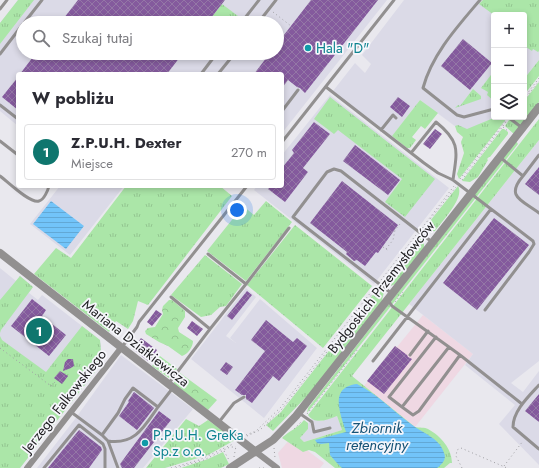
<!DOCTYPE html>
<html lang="pl">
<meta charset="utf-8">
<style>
body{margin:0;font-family:Jost,sans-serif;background:#f2f2f3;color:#2b2b33}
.controls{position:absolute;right:12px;top:12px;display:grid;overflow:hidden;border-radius:4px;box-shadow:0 2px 6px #0003}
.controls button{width:36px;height:36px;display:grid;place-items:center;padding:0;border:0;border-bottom:1px solid #e1e1e2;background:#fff;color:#2b2b33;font:20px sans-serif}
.you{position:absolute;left:237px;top:210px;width:14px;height:14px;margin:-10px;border:3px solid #fff;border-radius:50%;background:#1a73e8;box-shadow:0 0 0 6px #1a73e833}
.badge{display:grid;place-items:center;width:26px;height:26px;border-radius:50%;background:#0f766e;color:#fff;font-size:13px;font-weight:700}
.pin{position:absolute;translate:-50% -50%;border:2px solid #fff;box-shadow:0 1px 4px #0006}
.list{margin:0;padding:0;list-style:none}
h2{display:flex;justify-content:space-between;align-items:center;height:52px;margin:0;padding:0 16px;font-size:17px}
h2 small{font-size:13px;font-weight:400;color:#7c7c81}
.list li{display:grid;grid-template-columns:26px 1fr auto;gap:12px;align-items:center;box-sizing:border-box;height:56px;margin:0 8px 8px;padding:0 8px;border:1px solid #e1e1e2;border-radius:4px}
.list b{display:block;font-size:15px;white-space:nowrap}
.list p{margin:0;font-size:13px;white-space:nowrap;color:#7c7c81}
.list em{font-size:13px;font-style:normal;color:#7c7c81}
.icon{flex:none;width:22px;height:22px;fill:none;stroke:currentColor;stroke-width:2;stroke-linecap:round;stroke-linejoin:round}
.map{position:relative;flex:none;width:539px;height:468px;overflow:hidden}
.search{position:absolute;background:#fff;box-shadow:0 2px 6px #0003;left:16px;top:16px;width:268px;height:44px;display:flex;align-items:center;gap:10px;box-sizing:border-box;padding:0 14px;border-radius:22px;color:#7c7c81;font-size:15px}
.panel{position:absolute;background:#fff;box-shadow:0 2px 6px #0003;left:16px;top:72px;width:268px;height:116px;border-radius:4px}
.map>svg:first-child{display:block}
</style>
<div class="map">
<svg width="539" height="468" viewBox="0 0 539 468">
<defs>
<pattern id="grass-tufts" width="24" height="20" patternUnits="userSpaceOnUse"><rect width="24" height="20" fill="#abe6a8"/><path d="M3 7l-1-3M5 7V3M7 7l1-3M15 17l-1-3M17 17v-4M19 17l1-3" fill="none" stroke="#93c590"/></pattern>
<pattern id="forest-crowns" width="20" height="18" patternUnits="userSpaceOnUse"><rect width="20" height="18" fill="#abe6a8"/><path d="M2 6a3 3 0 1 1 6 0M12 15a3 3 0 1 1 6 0" fill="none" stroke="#93c590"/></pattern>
<pattern id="water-rules" width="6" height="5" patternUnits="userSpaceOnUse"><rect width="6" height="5" fill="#72c4f9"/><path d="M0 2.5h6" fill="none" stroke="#62a8d5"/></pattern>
<pattern id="building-cross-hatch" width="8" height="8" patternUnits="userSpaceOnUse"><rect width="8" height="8" fill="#845a9d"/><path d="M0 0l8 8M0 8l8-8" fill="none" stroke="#9477a6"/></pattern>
</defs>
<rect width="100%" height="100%" fill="#e9e8ee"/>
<path fill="#efd8e3" d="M423,315l50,39 -58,73 -51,-41 31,-40 2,1z
M291,438l33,25 -4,5h-38l-4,-15z"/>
<path fill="#dbdae7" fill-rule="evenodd" d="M18,0h369l-105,133v-59h-264v52l-18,-15v-88zM23,23h254v30h-254z
M404,0h135v60l-15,19v-64h-30l1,102 -19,25 -56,-42 -30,39 -57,-48 22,-28 10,10 6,-9 -9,-9z
M330,95l119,93 -75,96 -120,-94 3,-4h25v-31z
M539,140v221l-28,22 12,9 16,-21v94l-40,-41 16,-19 -50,-40 8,-11 -64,-50z
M60,186h64l-54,69 -40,-31z
M0,268l16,13 4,-5 13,11 -4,6 9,7 4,-5 58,45 2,23 -82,105h-20z
M246,288l10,9 -30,39 10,7 -6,-5 30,-39 57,49 -53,70 -73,-59z
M121,355l72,54 -50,59h-106l38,-49z
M337,416l5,14 -38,12 -4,-4 8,-9v-5l4,-6 9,3z"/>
<path fill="url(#grass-tufts)" d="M18,0h16l-34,44v-21z
M483,0h56v51l-1,1 -5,-3 -1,2 -6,-4 -2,2v-34h-30l-15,-11z
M222,4l16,12 2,4 -2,3h-31z
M539,60v16l-15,19v-16z
M494,71v30l-7,-6 1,-3 -7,-4z
M539,82v20l-25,32 -9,-8 6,-9h13v-16z
M473,89l8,7v3l-26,9 3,-3 2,1z
M330,97l105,82 -30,38 -20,-15 17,-23 -64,-49 -4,4 -20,-15z
M420,100l18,13 -13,16 -4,-3 -9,11 4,3 -6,8h-3l-15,-12z
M496,117l11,1 -48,61 -2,-5 7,-21 -3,-11 2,-5 -6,-5 -2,-6 3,-1 9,4z
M539,119v21l-187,236 63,51c4,1 10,0 13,2 13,7 24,20 24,34h-2l-6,5h-109l-20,-16 -6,-2 -6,2 -21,-14c7,-7 16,-10 22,-18l4,3v6l-8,9 4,4 38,-12 -5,-14c-10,4 -22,9 -29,-1z
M502,129h2l4,3v2l-18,23h-1l-2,2 1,1 -10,17 -8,5 -8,-1z
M516,141l2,3 -211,269 1,-5z
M126,186h94l12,10 -84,109 -10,-4 -5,20 -5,8 -12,-8 -7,11 -75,-58 22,-26 15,10z
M458,186c7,12 -16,35 -23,45l-9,2 -4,-2z
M266,201l26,21 -46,59 -39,-30 36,-45 11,9z
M295,225l77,61 -49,62 -76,-63z
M420,235l4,8v6l-26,33c-5,4 -10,6 -17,2z
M205,255l37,29 -16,22 -6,1 -9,8 -10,2 -30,-22z
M20,276l13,11 -32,43 -1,3v-33z
M379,287l5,5 -3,12 -69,87 -39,40 -7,-6 15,-13z
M82,326l18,14 2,23 -82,105h-20v-132l2,4 44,32z
M186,419l13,7 9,-6 27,20 -27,15 -43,13h-19z
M223,452l6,12 -8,4h-40l27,-9z"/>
<path fill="url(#forest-crowns)" d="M169,300h3l13,11v6l-7,11 1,4 14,9c0,6 -5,13 -11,15l-14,-10 -9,-4 -13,-8 -1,-3 3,-3 7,-1 8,-13 -1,-4 1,-4z
M160,356l17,13 -8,9 -17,-12z
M180,373l37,27 -9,10 -35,-26z"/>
<path fill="url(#water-rules)" d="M51,201l33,25 -18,23 -33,-25z
M357,384c22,11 38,29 58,43 10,7 25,12 29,26 3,6 -2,11 -7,15h-95l-6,-6 -6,-7 -1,-12 -8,1 -4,-1 -2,-3 31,-8c-6,-19 -17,-45 11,-48z"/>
<path fill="url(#building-cross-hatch)" d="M78,0h147l-18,23h-147z
M311,0h67l-73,93 -5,-5 -3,-1 -9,-7 -6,8v-14h-28l16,-21h7v-9z
M463,39l29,24 -22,27 -29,-24z
M36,53h147l-16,21h-147z
M18,77v33l-16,-13z
M398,97l12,9 -8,11 -12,-10z
M314,122l16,12 -27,34 5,4 -23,30 -17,-13 3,-3h11v-18l12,-15 -2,-3z
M435,129l7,5 -12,15 -7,-5z
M355,145l45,35 -12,15 -45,-34z
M539,167v28l-14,-11z
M342,181l56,44 -20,28 -2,-1 -11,14 -8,-6 -3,1 -8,-7 1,-2 -37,-29z
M494,218l35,27 -52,65 -34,-27z
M247,291l5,4 -20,25 -5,-4z
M32,299l14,11 -4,6 24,19 -17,21 -38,-30z
M156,310l6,4 -10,12 -5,-4z
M266,320l27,22 4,-4 10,8 -28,35 -6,-5 -21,27 -6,-4v-4h-4l-7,-5 30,-39 -14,-11z
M192,321l11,8 -6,7 -10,-8z
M141,338l16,12 -2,3 3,2 -5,6 -3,-2 -2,2 -15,-12z
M395,346l12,9 1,2 4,2 -28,35 -17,-13z
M68,359h5l1,7 -3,2 -8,3 2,-9z
M226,362l7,5 -6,8 -7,-5z
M60,371l8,5 -6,8 -8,-6z
M134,392l20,16 -17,22 -18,-14 10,-14 -1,-1z
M539,394v28l-14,-11z
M159,411l12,9 -37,48h-12l-2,-4z
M79,430l22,17 1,3 -13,18h-41z"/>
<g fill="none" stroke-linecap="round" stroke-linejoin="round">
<path stroke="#9f9fa3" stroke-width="1" stroke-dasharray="1 3" stroke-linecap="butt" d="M273,12l18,14
M524,98l15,-20
M524,100l15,-19
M503,127l6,5
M460,179l46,-59
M462,180l44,-58
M422,228l32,-42
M423,228l33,-41
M383,247l6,4
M386,249l7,-9 2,-10 5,-6
M381,280l35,-45
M383,281l35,-45
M395,302l8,-10
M0,348l51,38 6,-6
M307,414l51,-65
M294,429l8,-8
M246,435l10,-4 25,-24 94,-120
M247,436l13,-6 22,-21 95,-121
M274,448l1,10
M224,451l5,9
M234,457l2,-11
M504,466l19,-25
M171,468l28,-8 34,-16
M176,468l28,-8 26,-13h6
M259,468h7
M462,468l-6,-12 1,-6 4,-2 46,20"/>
<path stroke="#929090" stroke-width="3" d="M480,0c-22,26 -48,54 -57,88l34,27 7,2 30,-8
M0,9l7,-9
M24,23l18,-23
M241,23l18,-23
M258,23l18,-23
M0,54l23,-30
M201,74l16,-21
M218,74l17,-21
M326,87l98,76 14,10 15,7 38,29 -118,152
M0,105l18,14
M282,111l16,-21
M508,117l13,10
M381,130l12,-15 3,3
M0,141l18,14
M282,142l112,-142
M411,153l25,-31c25,20 21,29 17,58
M501,158l22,18 16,-21
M0,176c7,5 30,28 39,25 5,-1 9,-11 10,-15
M523,176c-18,21 -1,24 16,37
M107,186h3
M208,254l38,30 43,-56
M391,293l-98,-76 34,-45 7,-3 7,2 91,71
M171,297l39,32 36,-45
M388,300l4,6 57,41 -47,60 11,8 6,-4 41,-56 -11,-8
M485,310l44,-58 5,-8 -1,-3 -42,-32
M122,347l15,-20 2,-5 108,-136
M410,355l18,-24
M460,355l62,49
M169,383l41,-54
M539,385c-11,12 -26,26 -26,42l26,22
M402,407l-13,-10 47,-60
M71,412l31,23 16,-22 7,-14 8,-11 25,19 14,-18
M299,413l13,9 2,10 16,-4
M219,422l15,-19 10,-6
M102,435l6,6c27,4 36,-14 50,-34
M108,441l10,27
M44,468l35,-43 24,19 2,5v19"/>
<path stroke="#929090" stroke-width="6" d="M256,452l21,16
M27,468l94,-120"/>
<path stroke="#929090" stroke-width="8" d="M0,253l256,199
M230,468l43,-28 23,-24 243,-309"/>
</g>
<g fill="#0f9aa8" stroke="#f6f6fb" stroke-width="1.5">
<circle cx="308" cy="48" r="4"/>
<circle cx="145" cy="443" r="4"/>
</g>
<g text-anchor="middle" stroke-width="3.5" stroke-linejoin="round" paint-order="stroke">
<g font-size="14" fill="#0d838f" stroke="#f6f6fb" text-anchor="start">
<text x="316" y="53">Hala "D"</text>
<text x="153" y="440">P.P.U.H. GreKa<tspan x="153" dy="16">Sp.z o.o.</tspan></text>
</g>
<g font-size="14" fill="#1d1d1f" stroke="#f6f6fb">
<text transform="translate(381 287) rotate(-52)" y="5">Bydgoskich Przemysłowców</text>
<text transform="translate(136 343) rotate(38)" y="5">Mariana Dziatkiewicza</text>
<text transform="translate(64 401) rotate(-52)" y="5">Jerzego Falkowskiego</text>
</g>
<g font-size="15" font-style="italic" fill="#165377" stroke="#f6f6fb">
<text x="377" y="433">Zbiornik<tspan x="377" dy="17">retencyjny</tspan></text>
</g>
</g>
</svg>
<div class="controls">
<button>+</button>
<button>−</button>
<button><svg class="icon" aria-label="layers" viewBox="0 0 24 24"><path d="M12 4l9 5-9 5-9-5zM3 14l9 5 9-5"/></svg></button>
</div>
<div class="you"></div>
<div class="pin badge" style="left:39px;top:331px">1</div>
<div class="search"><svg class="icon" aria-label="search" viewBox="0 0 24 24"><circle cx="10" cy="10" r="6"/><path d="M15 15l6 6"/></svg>Szukaj tutaj</div>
<section class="panel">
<h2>W pobliżu<small></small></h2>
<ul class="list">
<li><span class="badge">1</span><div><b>Z.P.U.H. Dexter</b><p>Miejsce</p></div><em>270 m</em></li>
</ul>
</section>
</div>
